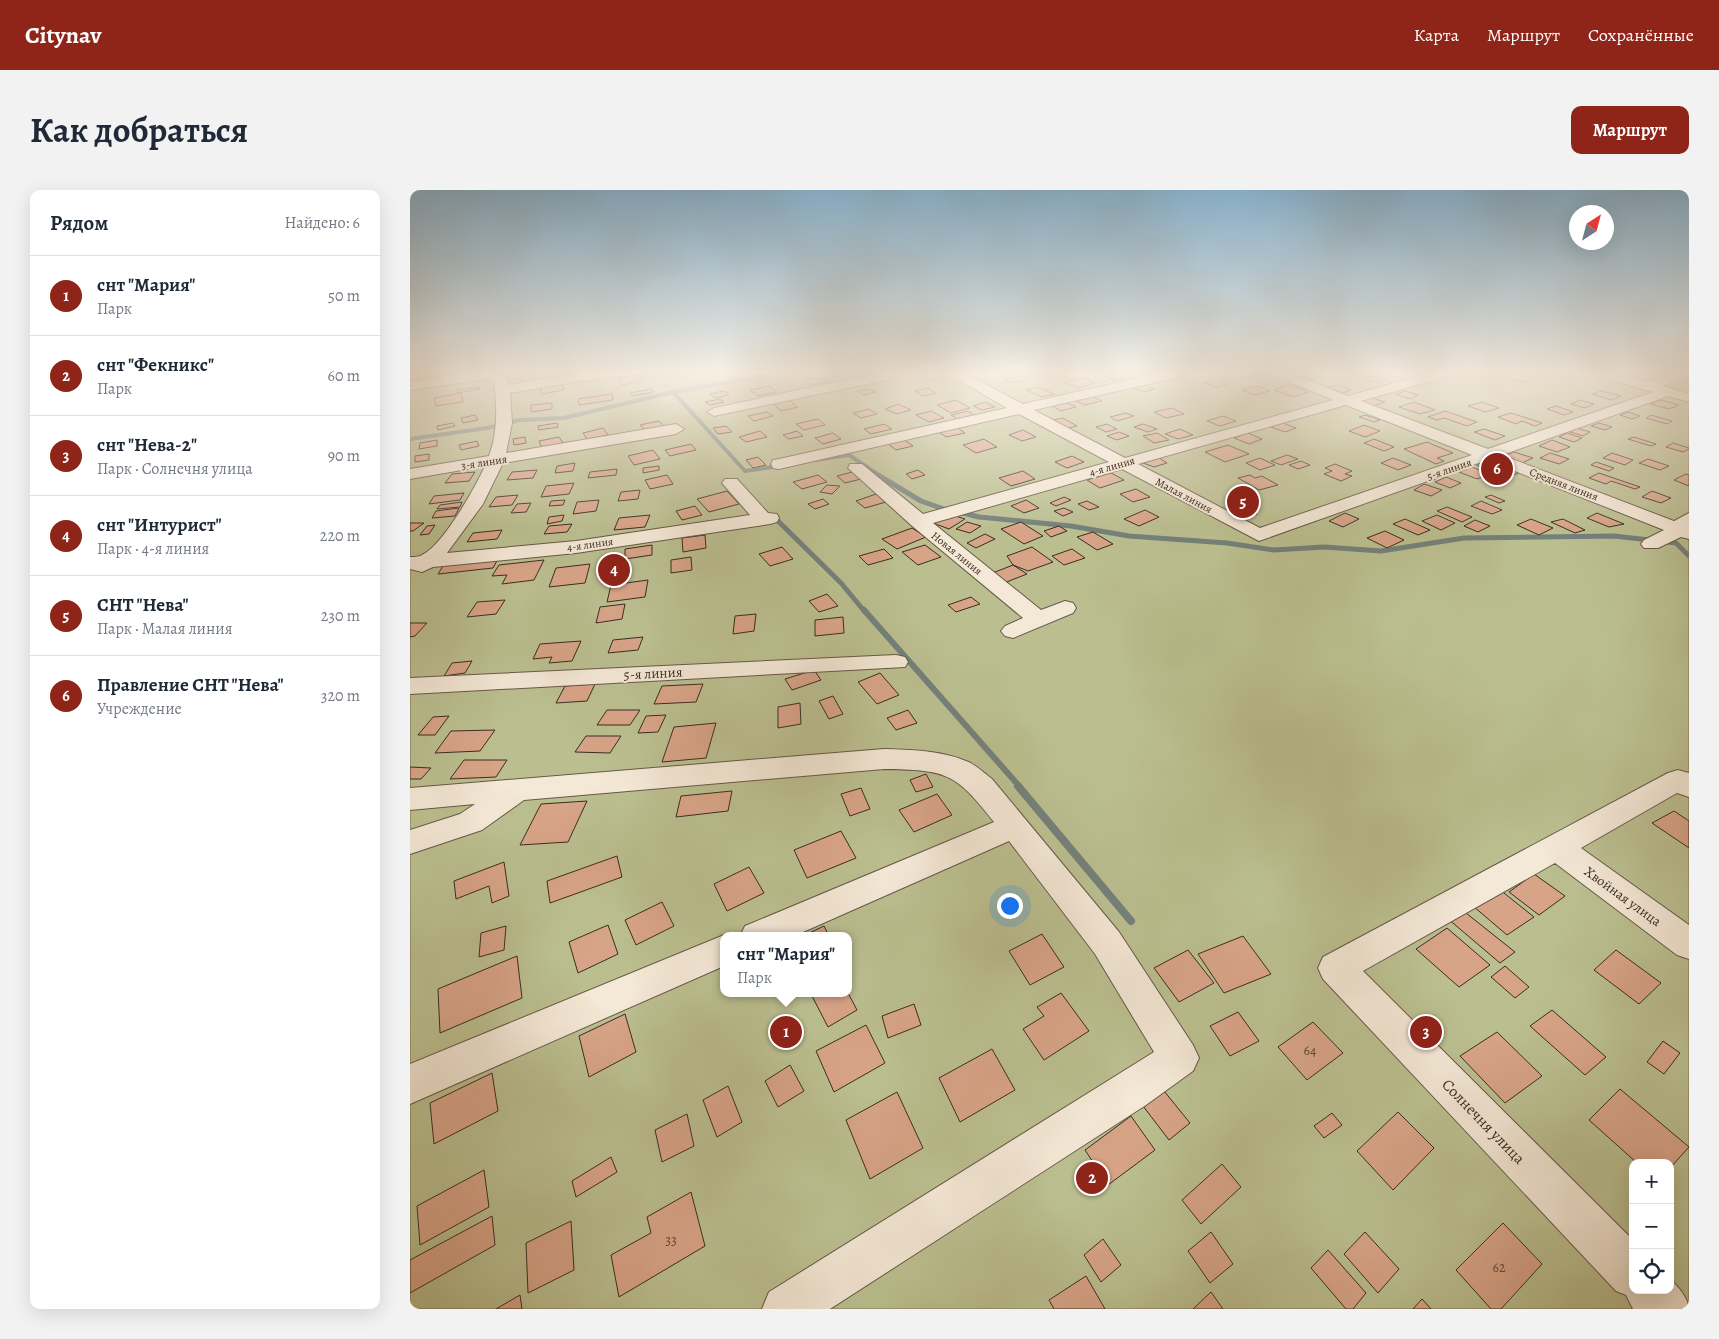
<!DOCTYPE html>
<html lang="ru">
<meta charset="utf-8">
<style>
body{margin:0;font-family:Alegreya,serif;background:#f2f2f3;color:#1f2937}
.controls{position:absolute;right:15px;bottom:15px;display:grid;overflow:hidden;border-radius:10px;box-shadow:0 5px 20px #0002}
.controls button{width:45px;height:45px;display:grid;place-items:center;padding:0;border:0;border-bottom:1px solid #e0e1e3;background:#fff;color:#1f2937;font:25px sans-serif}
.compass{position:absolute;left:1159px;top:15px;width:45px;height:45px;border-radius:50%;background:#fff;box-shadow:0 5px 20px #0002;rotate:36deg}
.you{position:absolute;left:599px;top:715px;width:18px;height:18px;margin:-12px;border:4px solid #fff;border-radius:50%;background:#1a73e8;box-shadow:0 0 0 8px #1a73e833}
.badge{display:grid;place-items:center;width:32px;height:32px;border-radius:50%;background:#8f2418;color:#fff;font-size:16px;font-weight:700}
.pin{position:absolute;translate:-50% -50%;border:2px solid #fff;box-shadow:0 1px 5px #0006}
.popup{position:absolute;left:310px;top:742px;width:132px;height:65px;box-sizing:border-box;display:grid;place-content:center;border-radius:10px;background:#fff;filter:drop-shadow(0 1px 4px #0005);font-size:16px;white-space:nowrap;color:#747a83}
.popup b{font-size:19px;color:#1f2937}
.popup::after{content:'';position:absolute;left:50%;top:100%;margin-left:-10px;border:10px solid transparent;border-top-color:#fff}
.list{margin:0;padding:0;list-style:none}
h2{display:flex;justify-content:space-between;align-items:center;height:65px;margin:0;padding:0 20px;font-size:21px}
h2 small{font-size:16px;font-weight:400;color:#747a83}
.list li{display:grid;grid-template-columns:32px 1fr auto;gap:15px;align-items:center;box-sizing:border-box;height:80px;padding:0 20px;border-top:1px solid #e0e1e3}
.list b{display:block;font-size:19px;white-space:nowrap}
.list p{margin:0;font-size:16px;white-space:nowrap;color:#747a83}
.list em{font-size:16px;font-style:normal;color:#747a83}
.icon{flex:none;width:28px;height:28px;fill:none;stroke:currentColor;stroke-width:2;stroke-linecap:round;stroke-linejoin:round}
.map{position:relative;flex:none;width:1279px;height:1119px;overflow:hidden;border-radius:10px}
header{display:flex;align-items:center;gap:30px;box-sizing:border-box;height:70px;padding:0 25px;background:#8f2418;color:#fff}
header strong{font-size:24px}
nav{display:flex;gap:28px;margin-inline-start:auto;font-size:18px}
.intro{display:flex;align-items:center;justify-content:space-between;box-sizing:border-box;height:120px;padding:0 30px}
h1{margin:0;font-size:35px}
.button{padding:12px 22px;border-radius:10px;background:#8f2418;color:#fff;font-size:18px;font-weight:700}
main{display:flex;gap:30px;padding:0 30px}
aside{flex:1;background:#fff;border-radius:10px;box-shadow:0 5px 20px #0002}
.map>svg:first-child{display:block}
</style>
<header>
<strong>Citynav</strong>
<nav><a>Карта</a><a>Маршрут</a><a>Сохранённые</a></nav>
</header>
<div class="intro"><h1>Как добраться</h1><a class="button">Маршрут</a></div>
<main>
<aside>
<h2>Рядом<small>Найдено: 6</small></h2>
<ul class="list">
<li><span class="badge">1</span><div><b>снт &quot;Мария&quot;</b><p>Парк</p></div><em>50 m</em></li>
<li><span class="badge">2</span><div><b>снт &quot;Фекникс&quot;</b><p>Парк</p></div><em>60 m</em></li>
<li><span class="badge">3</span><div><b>снт &quot;Нева-2&quot;</b><p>Парк · Солнечня улица</p></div><em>90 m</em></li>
<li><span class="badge">4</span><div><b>снт &quot;Интурист&quot;</b><p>Парк · 4-я линия</p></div><em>220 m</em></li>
<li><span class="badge">5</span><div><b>СНТ &quot;Нева&quot;</b><p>Парк · Малая линия</p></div><em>230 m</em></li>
<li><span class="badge">6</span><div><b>Правление СНТ &quot;Нева&quot;</b><p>Учреждение</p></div><em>320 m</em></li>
</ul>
</aside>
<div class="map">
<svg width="1279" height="1119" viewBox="0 0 1279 1119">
<rect width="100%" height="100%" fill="#eedbc0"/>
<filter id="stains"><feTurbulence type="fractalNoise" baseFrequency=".004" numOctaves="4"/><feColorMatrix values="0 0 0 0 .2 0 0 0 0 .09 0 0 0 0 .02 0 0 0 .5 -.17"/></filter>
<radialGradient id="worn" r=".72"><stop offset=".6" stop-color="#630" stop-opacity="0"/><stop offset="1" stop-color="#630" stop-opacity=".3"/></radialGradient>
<path fill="#bbbf90" stroke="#7b7658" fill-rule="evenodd" d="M0,181h1279v938h-1279zM314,746h124v57h-124zM1223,973h37v127h-37z"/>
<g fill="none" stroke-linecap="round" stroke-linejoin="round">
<path stroke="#74817b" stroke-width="4" d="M1043,181l12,1
M263,202l72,79 35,-5
M0,249l77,-11 33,-8 44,-2 109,-26 119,-21
M405,270l34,-5 31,21"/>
<path stroke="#74817b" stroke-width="5" d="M468,285l43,26 26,9
M549,322l20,5 92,9 58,10 98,7 47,7 50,-3 57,4 83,-13 150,-2 62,7 13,13
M367,330l64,63 24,29"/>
<path stroke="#74817b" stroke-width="6" d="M454,420l156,177"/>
<path stroke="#74817b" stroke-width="8" d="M608,596l113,135"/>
</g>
<path fill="#d8a488" stroke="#3b2c21" d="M46,181l-2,4 -25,3 2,-5z
M838,181h7l10,4 -16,4 -13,-4z
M709,182l9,4 -14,4 -9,-4z
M902,182l11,4 -12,3 -11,-3z
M526,183l9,5 -13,3 -9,-5z
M1104,183l18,5 -11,4 -19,-5z
M228,184l5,7 -21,4 -5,-7z
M614,185l3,4 -16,4 -6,-3z
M964,186l12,3 -9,3 -12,-3z
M112,187l3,6 -16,2 -3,-5z
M412,187l7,4 -18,4 -6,-4z
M673,188l12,5 -17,5 -13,-5z
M804,190l13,4 -10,3 -13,-4z
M733,194l11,5 -11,3 -11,-5z
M152,195l2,5 -22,4 -2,-6z
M879,195l20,7 -16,5 -19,-7z
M927,195l14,5 -8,3 -15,-6z
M359,196l8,6 -19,4 -8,-6z
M847,196l13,5 -16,4 -12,-5z
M70,197v2l-23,4v-3z
M628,197l16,7 -12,3 -16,-7z
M518,198l8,5 -13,3 -8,-5z
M241,199l3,3 -22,4 -2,-3z
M459,199l7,3 -13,3 -6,-4z
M314,201l5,4 -14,3 -5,-4z
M995,201l13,4 -8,4 -14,-5z
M1191,201l20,5 -9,4 -20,-6z
M51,203l2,9 -27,4 -2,-8z
M202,204l1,6 -34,5 -1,-6z
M683,207l9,4 -17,4 -9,-4z
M962,208l13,4 -15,5 -13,-5z
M310,209l4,3 -14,3 -5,-3z
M379,210l9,7 -17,4 -9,-8z
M546,210l14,8 -19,5 -14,-8z
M1170,210l14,4 -9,4 -14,-4z
M1251,210l18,5 -10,4 -18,-5z
M575,212l10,5 -13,3 -9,-4z
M1004,212l21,8 -15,4 -21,-7z
M1072,212l17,6 -14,4 -17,-6z
M142,213v6l-21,3v-7z
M657,213l9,4 -15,4 -9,-5z
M488,214l13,6 -14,4 -12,-5z
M1146,216l17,6 -9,3 -17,-6z
M762,218l12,6 -18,4 -12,-6z
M459,219l8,5 -16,4 -8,-5z
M521,221l13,7 -15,4 -13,-7z
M558,221l6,4 -17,4 -6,-4z
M1035,221l32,11 -10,4 -23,-8 -7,2 -9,-3z
M357,222l6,4 -19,5 -6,-5z
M1218,222l12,4 -8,3 -12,-4z
M716,223l8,3 -17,5 -7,-4z
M1101,223l31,10 -7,3 -13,-5 -6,3 -18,-7z
M65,225l3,5 -15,3 -2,-5z
M955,225l15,5 -6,2 -15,-5z
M1241,225l21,6 -5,3 -21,-6z
M813,226l13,5 -16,5 -13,-5z
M653,228l14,8 -13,3 -15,-8z
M408,229l7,6 -21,5 -8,-6z
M249,231l6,6 -19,4 -6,-6z
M43,233l2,3 -17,4 -1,-4z
M147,233l1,4 -19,3 -1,-4z
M873,233l13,5 -11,4 -14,-5z
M1189,233l13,4 -7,3 -14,-4z
M474,234l8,5 -21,5 -7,-5z
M697,234l10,5 -11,3 -10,-5z
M733,234l14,5 -9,3 -14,-5z
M954,235l16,6 -15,6 -16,-6z
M316,236l6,6 -14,2 -5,-6z
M193,238l5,7 -21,4 -4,-6z
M548,238l7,5 -19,4 -7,-5z
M1167,238l13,4 -7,4 -13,-4z
M770,239l13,6 -15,4 -13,-5z
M1074,239l21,7 -10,4 -21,-8z
M613,240l13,7 -14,4 -13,-6z
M350,241l7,6 -21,5 -7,-5z
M387,241l6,5 -14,3 -6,-4z
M709,242l10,4 -12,4 -10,-4z
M423,243l8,6 -18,5 -8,-6z
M747,243l12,7 -15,3 -11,-7z
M838,243l14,6 -13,5 -15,-6z
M1157,243l15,5 -8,4 -15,-5z
M115,247l1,6 -12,2 -1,-6z
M149,247l4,6 -21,5 -3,-7z
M1224,247l22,7 -5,2 -23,-7z
M574,249l13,8 -21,6 -13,-8z
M964,249l20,8 -10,4 -20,-8z
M27,250v6l-18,3 1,-6z
M494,250l9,6 -17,4 -8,-6z
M1142,250l18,7 -13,5 -18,-6z
M67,251l2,5 -18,4 -2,-5z
M1017,252l26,11 -16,5 7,3 -8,3 -32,-15z
M1263,253l16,5v1l-6,3 -17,-5z
M281,254l5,6 -26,6 -5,-6z
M818,255l21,9 -24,8 -20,-10z
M243,260l7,9 -26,6 -6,-9z
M1104,262l19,6 -11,5 -19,-7z
M1140,263l19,6 -10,5 -19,-6z
M1202,263l21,7 -8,5 -22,-7z
M19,264v6l-14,2v-6z
M877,265l11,4 -17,6 -10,-4z
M662,266l12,6 -17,6 -12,-6z
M348,267l8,8 -13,3 -7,-8z
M749,268l8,5 -13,4 -11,-4z
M850,268l15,7 -15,5 -14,-7z
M983,268l18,7 -13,5 -17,-7z
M1238,269l21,7 -9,4 -21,-7z
M1078,270l31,13 -12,4 -31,-12z
M891,271l9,4 -12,4 -9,-4z
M1186,272l18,6 -5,3 -18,-6z
M165,273l-2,8 -18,2 2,-7z
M925,274l17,7 -7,3 7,2 -11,5 -17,-7 8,-3 -7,-3z
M249,276v4l-16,3v-5z
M1062,277l18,7 -13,5 -18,-7z
M207,279l-1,6 -28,3 2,-6z
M127,280l-4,8 -26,2 5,-8z
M508,280l7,5 -13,4 -6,-5z
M613,281l12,8 -24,7 -12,-8z
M65,282l-6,9 -24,2 7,-9z
M442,282l9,7 -16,4 -8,-7z
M701,283l13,7 -24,8 -13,-8z
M1189,283l41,14 -5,2 -24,-8 -5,3 -17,-6z
M1276,284l3,1v11l-15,-6z
M257,285l6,9 -23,5 -5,-9z
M408,285l9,7 -25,7 -9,-7z
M840,285l5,3 7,-2 16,9 -19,5 -21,-12z
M1036,287l15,6 -11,5 -15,-6z
M164,293l-5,11 -28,3 5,-11z
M1014,294l18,6 -11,6 -17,-6z
M417,295l13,1 -8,8 -12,-2z
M726,299l14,8 -17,5 -13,-8z
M230,300l-2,9 -20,2 3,-9z
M317,301l12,13 -30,8 -12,-13z
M1242,301l19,7 -10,5 -19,-6z
M54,303l-4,7 -31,4 5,-8z
M466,304l10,8 -21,6 -9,-7z
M108,305l-6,10 -23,2 7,-10z
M1081,305l14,6 -6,2 -14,-6z
M654,307l7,3 -15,6 -6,-3z
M413,309l6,5 -14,5 -7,-5z
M155,310l-2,5 -14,1 2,-5z
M189,310l-3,11 -23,3 4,-12z
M616,310l13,8 -15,5 -13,-7z
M677,311l12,6 -10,3 -11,-6z
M1071,311l21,9 -10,4 -21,-8z
M52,312l-2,5 -23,2 3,-4z
M121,313l-5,9 -15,1 6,-9z
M285,316l7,9 -20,5 -6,-9z
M831,316l16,8 -18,7 -15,-7z
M1037,317l25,10 -10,5 -25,-11z
M49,318l-4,8 -23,2 4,-7z
M654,318l9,4 -10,4 -9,-5z
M735,320l14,7 -20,9 -15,-7z
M935,323l14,6 -16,8 -14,-6z
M1187,323l27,11 -15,3 -22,-9z
M539,324l16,5 -16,10 -16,-6z
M154,325l-2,6 -15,3 2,-7z
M240,325l-5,12 -31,3 5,-12z
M1027,325l18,8 -14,7 -19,-9z
M995,329l25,11 -12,5 -25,-11z
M1121,329l22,9 -14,7 -22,-10z
M1153,329l22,11 -10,3 -24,-11z
M1065,330l15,6 -12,6 -14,-6z
M557,332l14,4 -11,7 -14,-4z
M611,332l22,14 -19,8 -23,-15z
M0,333h14l-11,8h-3z
M162,334l-5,8 -23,2 5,-8z
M25,335l-6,9 -9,1 7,-9z
M649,336l8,5 -16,6 -7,-6z
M502,338l14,9 -29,12 -15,-10z
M92,340l-5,9 -30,3 6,-9z
M975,341l19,9 -17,8 -20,-10z
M683,342l20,12 -16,6 -20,-13z
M575,344l10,5 -19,9 -9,-5z
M295,345l1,13 -23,4 -1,-14z
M242,355v10l-27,4v-10z
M515,355l16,12 -23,8 -16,-13z
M372,357l11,12 -23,7 -11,-12z
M622,357l21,15 -25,9 -15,-6 -6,-9z
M474,359l9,9 -25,7 -9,-9z
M662,359l13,9 -21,7 -12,-9z
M89,367l-6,11 -55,6 7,-11z
M281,367l1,13 -21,3v-13z
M134,370l-10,20 -32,4 5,-9 -15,1 7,-11z
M180,374l-5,19 -36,4 7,-19z
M603,375l14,9 -23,9 -14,-9z
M238,390l-3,17 -38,5 4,-17z
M417,404l11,12 -19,6 -10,-11z
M561,407l9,7 -24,8 -8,-7z
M95,410l-9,14 -29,3 10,-15z
M215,414l-3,15 -26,4 4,-16z
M346,424l-2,17 -21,3 2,-18z
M433,427l1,16 -29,3v-16z
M0,433h17l-12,13 -5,1z
M233,447l-5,13 -30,3 5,-13z
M171,451l-9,20 -23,2 3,-6 -19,2 7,-15z
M62,471l-7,12 -21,3 8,-13z
M404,480l7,10 -29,10 -7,-11z
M470,483l19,22 -22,9 -19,-22z
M185,494l-8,17 -31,2 9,-17z
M293,494l-7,18 -42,2 8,-18z
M423,506l10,18 -14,5 -10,-18z
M390,513l1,21 -23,4v-21z
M197,520h33l-10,15h-33z
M498,520l9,13 -21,7 -9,-12z
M256,525l-8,17 -20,1 8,-17z
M39,526l-14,19h-17l15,-18z
M306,533l-10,35 -44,4 12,-35z
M85,540l-15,21 -45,2 16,-22z
M176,546h35l-11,17 -35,-1z
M54,570h43l-11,17 -46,2z
M0,577l21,1 -10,11h-11z
M516,584l7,13 -17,5 -6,-12z
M451,598l9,21 -20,7 -9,-22z
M322,601l-4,20 -52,6 5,-21z
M527,604l15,21 -38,17 -15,-22z
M177,611l-19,41 -48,3 21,-41z
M1264,621l15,10v27l-37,-25z
M431,641l15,27 -49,20 -13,-28z
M207,666l5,21 -72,26 -3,-22z
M94,672l5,34 -17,7 -3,-17 -33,13 -2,-18z
M339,677l15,26 -37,18 -13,-27z
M1124,684l31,22 -26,19 -30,-23z
M1089,699l35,28 -27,18 -34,-29z
M252,712l12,24 -38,19 -11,-25z
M1051,719l54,43 -15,11 -53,-45z
M198,735l10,29 -40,19 -9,-31z
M96,736l-2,24 -25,7 2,-24z
M414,736l5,10h-26z
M1037,738l43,37 -31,22 -43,-38z
M632,744l22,33 -34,18 -21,-34z
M833,746l28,38 -47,19 -26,-39z
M778,760l26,33 -35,19 -25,-34z
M1206,760l45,33 -22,21 -45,-34z
M107,766l5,42 -82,35 -2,-44z
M1095,776l24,21 -14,11 -24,-21z
M407,803h31l9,17 -29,17 -16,-31z
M651,803l28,38 -45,29 -21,-31 21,-13 -7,-9z
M504,814l7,21 -33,13 -6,-22z
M1142,820l54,47 -21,18 -55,-49z
M828,822l21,29 -29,15 -20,-30z
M215,824l11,38 -47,25 -10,-41z
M903,832l30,31 -36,27 -29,-33z
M456,835l19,38 -51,29 -18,-41z
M1087,842l45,44 -37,27 -45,-47z
M1253,851l17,12 -16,21 -17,-12z
M582,859l23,41 -55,32 -21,-44z
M380,875l14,26 -26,16 -13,-26z
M82,883l6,38 -64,33 -4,-41z
M318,896l14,36 -25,15 -14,-37z
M1210,899l69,58 -19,21v-5h-33l-48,-43z
M754,901l26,32 -21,17 -26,-34z
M487,902l26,56 -53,31 -24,-59z
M988,922l36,36 -41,42 -36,-39z
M922,923l10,12 -18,13 -10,-12z
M277,924l7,32 -32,16 -7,-32z
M721,926l24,34 -47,35 -23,-35z
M201,967l6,15 -41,25 -4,-16z
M812,974l19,23 -40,37 -19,-24z
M74,980l5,37 -69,38 -3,-39z
M281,1002l14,54 -86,51 -8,-42 40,-22 -4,-16z
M82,1026l3,29 -85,48v-33z
M161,1031l3,49 -46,23 -2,-50z
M1093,1033l39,41 -41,45h-10l-35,-39z
M801,1042l22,32 -23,19 -22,-32z
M955,1042l34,37 -21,24 -34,-39z
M693,1049l18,26 -20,17 -17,-27z
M918,1060l38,43 -13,16h-7l-35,-41z
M676,1086l19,33h-51l-5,-9z
M801,1102l12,17h-30z
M110,1105l2,14h-26z
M1012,1109l9,10h-18z"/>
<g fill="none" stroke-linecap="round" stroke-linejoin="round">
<defs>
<path id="service" d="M1279,323v7l-16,8 -8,-2z"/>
<path id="minor" d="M70,181h14l12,5 3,9 82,-14h47l-6,4 -33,3 -89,15 2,30 -6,30 170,-29 8,5 -8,5 -173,29 -20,41 -36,49 129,-12 174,-26 -28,-32 3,-4h12l31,34 9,1 2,4 -2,4 -7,2 -194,29 -143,14 -11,5 -12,-3v-12c3,0 9,0 12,-2 21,-10 53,-67 63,-89l-75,13v-10l79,-13c9,-25 8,-49 5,-75l-7,-2 -77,11v-8z
M479,181h27l-6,4 -196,41 -7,-4 7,-4z
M533,181h17l63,33 146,-33h25l-6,4 -154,35 91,48 208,-58 -68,-29h19l64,25 88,-25h22l-1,3 -96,27 127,48 165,-57 -62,-18 -1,-3h21l36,11 31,-11h11v5l-27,10 27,8v8l-21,-6 -166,59 177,68 10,-4v20l-8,-2 -23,11h-14l-3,-4 3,-4 20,-10 -177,-70 -228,81 -137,-72 -189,54 108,87 24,-9 8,2 3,5 -3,5 -60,25 -8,-2 -4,-5 4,-5 18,-8 -112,-93 -63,-57 2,-4h12l61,50 186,-52 -90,-48 -240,55 -6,-1 -2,-4 2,-4 6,-1 228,-51zM936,215l126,50 -212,73 -122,-64z
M486,465l9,2 3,5 -3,5 -495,27v-16z
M474,559c27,1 56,1 82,12 9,3 18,12 26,18l127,153 74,113 6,13 -6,13 -47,34 -316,204h-68l7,-17 385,-240 -59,-98 -86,-113 -215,95h-54l5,-10 249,-104c-39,-50 -48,-52 -110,-53l-360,31 -42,30 -72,24v-24l50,-16 15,-10 -65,6v-22z
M1268,580l11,3v24l-12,-4 -96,55 108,77v34l-12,-4 -122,-92 -192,108 270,269v50h37v-11c9,9 17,17 19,30h-56l-7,-14 -10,-4 -293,-312 -5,-11 5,-11 345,-184z
M314,745l3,1h-3v30l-314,138v-40z"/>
</defs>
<use href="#service" stroke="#685849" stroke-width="2"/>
<use href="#minor" stroke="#685849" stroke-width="2"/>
<use href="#service" fill="#f4e8d6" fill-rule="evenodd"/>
<use href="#minor" fill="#f4e8d6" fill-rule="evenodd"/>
</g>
<linearGradient id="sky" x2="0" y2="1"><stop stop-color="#89b6d4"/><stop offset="0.54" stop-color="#f7efe3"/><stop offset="1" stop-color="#f7efe3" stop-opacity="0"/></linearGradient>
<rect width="1279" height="338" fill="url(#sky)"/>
<g text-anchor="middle" stroke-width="4" stroke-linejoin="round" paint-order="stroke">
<g font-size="11" fill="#3b2c21" stroke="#f4e8d6">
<text transform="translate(74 272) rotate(-9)" y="4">3-я линия</text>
<text transform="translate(702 276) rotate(-16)" y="4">4-я линия</text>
<text transform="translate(1039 279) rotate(-19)" y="4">5-я линия</text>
<text transform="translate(1154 294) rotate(21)" y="4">Средняя линия</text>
<text transform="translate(774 305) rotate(28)" y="4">Малая линия</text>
<text transform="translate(180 354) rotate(-8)" y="4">4-я линия</text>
<text transform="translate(547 363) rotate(39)" y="4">Новая линия</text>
</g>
<g font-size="14" fill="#3b2c21" stroke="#f4e8d6">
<text transform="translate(243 483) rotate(-3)" y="5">5-я линия</text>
<text transform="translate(1213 706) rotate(36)" y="5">Хвойная улица</text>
</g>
<g font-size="14" fill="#624a3b">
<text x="900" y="865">64</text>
<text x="261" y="1055">33</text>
<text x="1089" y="1082">62</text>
</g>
<g font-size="16" fill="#3b2c21" stroke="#f4e8d6">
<text transform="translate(1074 931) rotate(46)" y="6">Солнечня улица</text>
</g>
</g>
<rect width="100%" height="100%" filter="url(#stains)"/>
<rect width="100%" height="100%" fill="url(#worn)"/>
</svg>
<div class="controls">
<button>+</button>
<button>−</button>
<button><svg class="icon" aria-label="locate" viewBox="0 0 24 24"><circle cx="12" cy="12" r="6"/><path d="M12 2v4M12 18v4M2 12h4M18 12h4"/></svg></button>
</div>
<svg class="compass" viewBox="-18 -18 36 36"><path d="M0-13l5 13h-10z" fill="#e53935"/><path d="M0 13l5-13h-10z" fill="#747a83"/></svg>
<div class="you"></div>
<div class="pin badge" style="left:376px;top:842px">1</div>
<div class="popup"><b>снт &quot;Мария&quot;</b>Парк</div>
<div class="pin badge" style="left:682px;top:988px">2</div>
<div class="pin badge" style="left:1016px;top:842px">3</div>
<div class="pin badge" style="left:204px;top:380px">4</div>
<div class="pin badge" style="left:833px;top:312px">5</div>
<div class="pin badge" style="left:1087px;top:279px">6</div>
</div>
</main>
